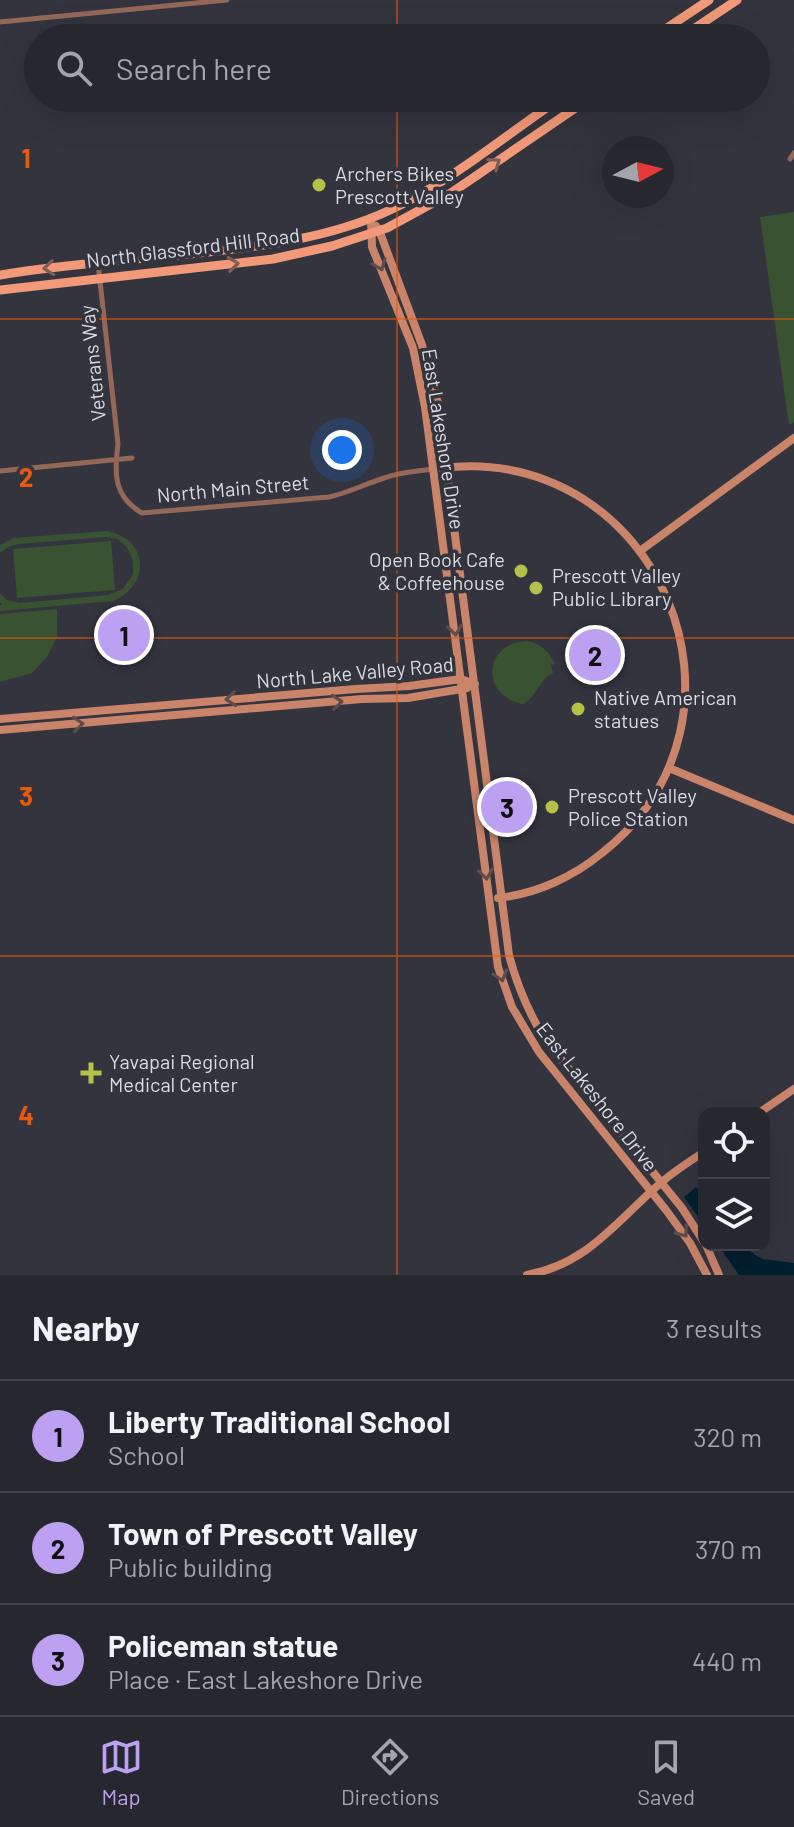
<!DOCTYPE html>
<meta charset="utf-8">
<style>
body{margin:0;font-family:Barlow,sans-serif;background:#2f2f37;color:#f1f3f6}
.controls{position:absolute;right:24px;bottom:24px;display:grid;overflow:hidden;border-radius:16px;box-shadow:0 8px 32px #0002}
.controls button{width:72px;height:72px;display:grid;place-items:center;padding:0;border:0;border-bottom:2px solid #43444b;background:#27272f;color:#f1f3f6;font:40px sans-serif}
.compass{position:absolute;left:602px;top:136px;width:72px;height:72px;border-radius:50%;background:#27272f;box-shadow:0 8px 32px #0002;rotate:83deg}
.you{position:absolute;left:342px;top:450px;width:28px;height:28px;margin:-20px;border:6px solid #fff;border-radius:50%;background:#1a73e8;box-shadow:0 0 0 12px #1a73e833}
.badge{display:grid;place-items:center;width:52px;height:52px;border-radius:50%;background:#bca0f2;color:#111;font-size:26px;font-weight:700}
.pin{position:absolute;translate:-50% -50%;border:4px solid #fff;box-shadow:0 2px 8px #0006}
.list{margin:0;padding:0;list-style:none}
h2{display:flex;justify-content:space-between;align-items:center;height:104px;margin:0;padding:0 32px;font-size:34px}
h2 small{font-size:26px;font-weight:400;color:#a4a5aa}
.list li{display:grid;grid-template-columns:52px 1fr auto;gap:24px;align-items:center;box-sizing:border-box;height:112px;padding:0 32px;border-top:2px solid #43444b}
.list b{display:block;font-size:30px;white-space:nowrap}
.list p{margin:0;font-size:26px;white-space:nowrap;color:#a4a5aa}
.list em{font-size:26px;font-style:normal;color:#a4a5aa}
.icon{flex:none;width:44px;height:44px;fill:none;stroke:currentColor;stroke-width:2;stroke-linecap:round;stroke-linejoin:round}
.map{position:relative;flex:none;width:794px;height:1275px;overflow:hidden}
.search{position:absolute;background:#27272f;box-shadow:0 8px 32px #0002;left:24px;right:24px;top:24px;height:88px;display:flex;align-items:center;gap:20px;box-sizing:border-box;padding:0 28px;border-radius:44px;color:#a4a5aa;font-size:30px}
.sheet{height:440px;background:#27272f}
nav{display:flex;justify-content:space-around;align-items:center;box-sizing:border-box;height:112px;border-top:2px solid #43444b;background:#27272f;font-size:22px;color:#a4a5aa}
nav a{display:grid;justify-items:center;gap:4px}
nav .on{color:#bca0f2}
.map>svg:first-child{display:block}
</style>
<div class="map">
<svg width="794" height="1275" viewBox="0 0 794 1275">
<rect width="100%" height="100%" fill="#34343f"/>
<path fill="#395232" d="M794,212v210l-5,3 -29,-208z
M107,531c42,8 44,54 6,70l-113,10v-6l2,-1 -2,-2v-9l7,7 13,3 88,-8 15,-6 10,-15v-14l-6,-13 -10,-8 -11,-2 -87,7 -9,2 -10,7v-8l14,-7z
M111,541l4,49 -98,8 -4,-49z
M57,609v28l-10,20 -15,16 -32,9v-68z
M527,641c14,3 22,10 28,23l-4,1 2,8c-15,7 -15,23 -30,31 -43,-8 -40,-61 4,-63z"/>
<path fill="#011f2e" d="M696,1187l8,10v28l-20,-28z
M718,1245h25l12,10 8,4 31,4v12h-55z"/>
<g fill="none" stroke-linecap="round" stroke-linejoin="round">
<path stroke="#946858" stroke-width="5" d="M0,22l227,-22
M790,159l4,-6
M98,263l20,181c-4,30 -4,53 24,69l187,-16c19,-4 36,-13 55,-19 16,-6 33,-7 50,-9
M0,471l132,-13"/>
<path stroke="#c9846a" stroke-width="8" d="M371,218l1,29 41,101 12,59 73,560 14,40 27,45 127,158 24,33 17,32
M376,226l3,4 43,115 16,58 71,552c8,31 19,56 35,83l138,170 22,34
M442,468c217,-25 332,250 160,385 -29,24 -66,41 -104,45
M640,551l154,-113
M0,719l356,-30 53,-3 52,-7 14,5
M0,730l362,-31 46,-1 59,-10
M669,768l125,52
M759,1113l35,-24
M706,1245l13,30
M527,1275c62,-11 91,-56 136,-94 13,-11 27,-20 41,-29"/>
<path stroke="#f19978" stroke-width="9" d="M652,38l57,-38
M680,38l57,-38
M0,275c66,-11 133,-15 199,-22 65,-7 130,-15 189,-42 63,-29 116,-75 173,-113
M0,290l273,-31 59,-13 55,-18 64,-35 139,-95"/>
</g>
<defs><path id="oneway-chevron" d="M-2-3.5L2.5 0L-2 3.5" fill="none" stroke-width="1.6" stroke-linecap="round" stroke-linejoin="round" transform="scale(2)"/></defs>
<g stroke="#805c56">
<use href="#oneway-chevron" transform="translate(495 163) rotate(-35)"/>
<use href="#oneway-chevron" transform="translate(233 264) rotate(-6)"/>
<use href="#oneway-chevron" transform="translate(49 268) rotate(174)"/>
</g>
<g stroke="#614c4c">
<use href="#oneway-chevron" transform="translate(380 265) rotate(68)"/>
<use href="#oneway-chevron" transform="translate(455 630) rotate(83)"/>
<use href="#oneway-chevron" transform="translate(231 699) rotate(175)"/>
<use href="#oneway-chevron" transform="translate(337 702) rotate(-5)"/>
<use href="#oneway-chevron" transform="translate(78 724) rotate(-5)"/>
<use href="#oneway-chevron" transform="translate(486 874) rotate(82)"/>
<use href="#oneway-chevron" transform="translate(501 976) rotate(73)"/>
<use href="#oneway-chevron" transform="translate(683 1232) rotate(54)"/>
</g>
<path fill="none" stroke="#e8590c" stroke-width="2" stroke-opacity="0.55" d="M397,0v38M397,98v1177M0,319h794M0,638h794M0,956h794"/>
<g fill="#b5c249" stroke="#34343f" stroke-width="3">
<circle cx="319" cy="185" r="8"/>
<circle cx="521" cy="571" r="8"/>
<circle cx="536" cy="588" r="8"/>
<circle cx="578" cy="709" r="8"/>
<circle cx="552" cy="807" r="8"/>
<path d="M87 1061h8v8h8v8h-8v8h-8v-8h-8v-8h8z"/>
</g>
<g text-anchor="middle" stroke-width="7" stroke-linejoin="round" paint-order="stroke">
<g font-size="20" fill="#dbdbe3" stroke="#34343f" text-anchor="start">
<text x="335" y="181">Archers Bikes<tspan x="335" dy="23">Prescott Valley</tspan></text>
<text x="505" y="567" text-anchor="end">Open Book Cafe<tspan x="505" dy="23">&amp; Coffeehouse</tspan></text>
<text x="552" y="583">Prescott Valley<tspan x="552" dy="23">Public Library</tspan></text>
<text x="594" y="705">Native American<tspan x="594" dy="23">statues</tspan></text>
<text x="568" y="803">Prescott Valley<tspan x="568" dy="23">Police Station</tspan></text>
<text x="109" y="1069">Yavapai Regional<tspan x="109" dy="23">Medical Center</tspan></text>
</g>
<g font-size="20" fill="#dbdbe3" stroke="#34343f">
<text transform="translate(193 248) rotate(-7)" y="7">North Glassford Hill Road</text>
<text transform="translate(93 363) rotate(-96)" y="7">Veterans Way</text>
<text transform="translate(443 439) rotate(81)" y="7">East Lakeshore Drive</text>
<text transform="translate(233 489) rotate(-5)" y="7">North Main Street</text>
<text transform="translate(355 673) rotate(-5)" y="7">North Lake Valley Road</text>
<text transform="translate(597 1097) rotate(52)" y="7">East Lakeshore Drive</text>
</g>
</g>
<g font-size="26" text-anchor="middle" font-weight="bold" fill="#e8590c" stroke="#34343f" stroke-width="7" stroke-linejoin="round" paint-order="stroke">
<text x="26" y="168">1</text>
<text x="26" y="487">2</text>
<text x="26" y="806">3</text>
<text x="26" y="1125">4</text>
</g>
</svg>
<div class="controls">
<button><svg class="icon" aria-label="locate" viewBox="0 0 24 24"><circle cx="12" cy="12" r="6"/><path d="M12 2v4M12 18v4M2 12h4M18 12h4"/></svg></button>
<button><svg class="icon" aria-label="layers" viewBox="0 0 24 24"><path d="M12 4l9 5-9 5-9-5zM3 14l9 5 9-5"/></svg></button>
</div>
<svg class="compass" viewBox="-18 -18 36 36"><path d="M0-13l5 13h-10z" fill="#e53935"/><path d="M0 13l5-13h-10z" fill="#a4a5aa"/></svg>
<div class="you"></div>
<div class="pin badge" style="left:124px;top:635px">1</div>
<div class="pin badge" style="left:595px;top:655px">2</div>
<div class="pin badge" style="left:507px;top:807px">3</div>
<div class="search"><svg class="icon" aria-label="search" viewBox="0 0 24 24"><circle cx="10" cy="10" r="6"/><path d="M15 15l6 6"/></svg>Search here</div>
</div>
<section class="sheet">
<h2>Nearby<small>3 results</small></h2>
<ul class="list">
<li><span class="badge">1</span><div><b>Liberty Traditional School</b><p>School</p></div><em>320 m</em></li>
<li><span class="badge">2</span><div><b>Town of Prescott Valley</b><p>Public building</p></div><em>370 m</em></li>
<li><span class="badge">3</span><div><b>Policeman statue</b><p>Place · East Lakeshore Drive</p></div><em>440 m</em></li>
</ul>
</section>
<nav>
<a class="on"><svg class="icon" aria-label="map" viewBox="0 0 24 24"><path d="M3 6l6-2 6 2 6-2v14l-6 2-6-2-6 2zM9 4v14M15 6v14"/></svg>Map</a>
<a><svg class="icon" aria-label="directions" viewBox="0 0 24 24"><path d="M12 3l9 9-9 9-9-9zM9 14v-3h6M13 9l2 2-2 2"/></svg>Directions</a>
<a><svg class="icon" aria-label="saved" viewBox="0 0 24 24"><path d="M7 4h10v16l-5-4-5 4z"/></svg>Saved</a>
</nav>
